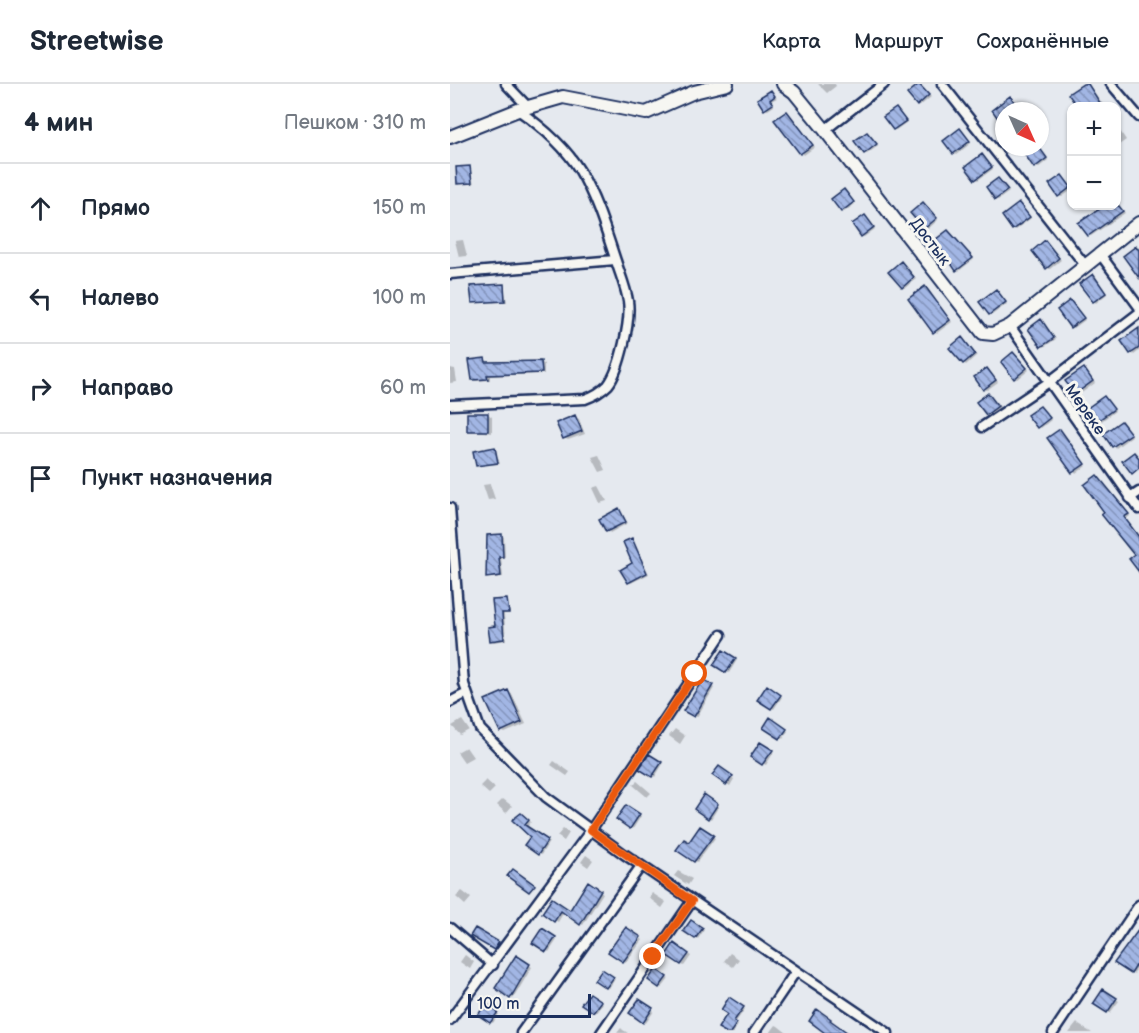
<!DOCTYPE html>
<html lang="ru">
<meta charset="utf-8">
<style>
body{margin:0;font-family:"Balsamiq Sans",sans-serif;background:#f6f6f7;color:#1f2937}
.controls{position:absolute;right:18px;top:18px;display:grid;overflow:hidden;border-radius:12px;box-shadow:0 2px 4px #0004}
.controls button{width:54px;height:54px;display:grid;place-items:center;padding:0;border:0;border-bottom:2px solid #e0e1e3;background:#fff;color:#1f2937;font:30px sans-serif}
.compass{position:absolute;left:545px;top:18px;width:54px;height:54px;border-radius:50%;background:#fff;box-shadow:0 2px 4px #0004;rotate:135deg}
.scale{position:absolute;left:18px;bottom:15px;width:123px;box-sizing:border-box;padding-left:6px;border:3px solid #1b2f5e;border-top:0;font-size:16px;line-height:21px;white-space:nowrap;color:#1b2f5e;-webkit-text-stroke:4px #f6f6f2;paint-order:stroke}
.stop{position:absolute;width:18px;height:18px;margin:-14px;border:4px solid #ea580c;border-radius:50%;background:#fff}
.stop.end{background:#ea580c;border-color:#fff;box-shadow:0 2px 6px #0008}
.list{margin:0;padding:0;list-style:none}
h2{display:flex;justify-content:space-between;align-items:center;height:78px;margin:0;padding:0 24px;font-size:26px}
h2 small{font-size:20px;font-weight:400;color:#747a83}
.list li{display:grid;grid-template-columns:39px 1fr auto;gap:18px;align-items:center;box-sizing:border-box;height:90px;padding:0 24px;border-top:2px solid #e0e1e3}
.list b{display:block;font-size:22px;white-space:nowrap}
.list em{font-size:20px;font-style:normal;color:#747a83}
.icon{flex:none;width:33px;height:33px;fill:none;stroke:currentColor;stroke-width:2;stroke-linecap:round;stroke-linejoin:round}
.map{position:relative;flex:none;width:689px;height:949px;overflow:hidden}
header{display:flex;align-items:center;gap:36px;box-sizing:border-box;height:84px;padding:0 30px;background:#fff;border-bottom:2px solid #e0e1e3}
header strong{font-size:28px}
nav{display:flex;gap:33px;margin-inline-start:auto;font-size:21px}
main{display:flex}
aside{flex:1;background:#fff}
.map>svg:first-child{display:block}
</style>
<header>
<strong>Streetwise</strong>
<nav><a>Карта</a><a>Маршрут</a><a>Сохранённые</a></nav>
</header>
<main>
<aside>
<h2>4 мин<small>Пешком · 310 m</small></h2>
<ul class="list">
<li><svg class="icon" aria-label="ahead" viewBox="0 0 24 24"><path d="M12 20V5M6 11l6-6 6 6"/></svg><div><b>Прямо</b></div><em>150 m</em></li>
<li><svg class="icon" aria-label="left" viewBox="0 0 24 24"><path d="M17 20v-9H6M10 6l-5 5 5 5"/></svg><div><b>Налево</b></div><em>100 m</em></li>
<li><svg class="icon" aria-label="right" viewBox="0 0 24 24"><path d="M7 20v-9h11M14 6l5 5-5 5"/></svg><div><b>Направо</b></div><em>60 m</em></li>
<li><svg class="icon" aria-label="arrive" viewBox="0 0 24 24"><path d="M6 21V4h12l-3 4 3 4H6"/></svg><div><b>Пункт назначения</b></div></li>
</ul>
</aside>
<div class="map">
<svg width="689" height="949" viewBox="0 0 689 949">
<defs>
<pattern id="building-back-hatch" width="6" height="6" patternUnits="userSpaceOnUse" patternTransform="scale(1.5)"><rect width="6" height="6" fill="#a2b6e4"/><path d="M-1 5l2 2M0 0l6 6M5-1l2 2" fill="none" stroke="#8394bc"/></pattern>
</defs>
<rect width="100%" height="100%" fill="#e5e9ef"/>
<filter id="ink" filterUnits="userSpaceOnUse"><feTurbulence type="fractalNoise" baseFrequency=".0167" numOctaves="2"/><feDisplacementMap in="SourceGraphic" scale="12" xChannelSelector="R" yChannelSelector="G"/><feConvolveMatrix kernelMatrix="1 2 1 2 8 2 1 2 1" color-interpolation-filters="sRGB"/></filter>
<g filter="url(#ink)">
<path fill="#0003" d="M368,0h17l1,2 -9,7z
M635,0l4,1 15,21 -26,-1z
M469,1l12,12 -11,9 -2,-1z
M321,8l6,6 -6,3 3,5 -6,4 -3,-1z
M446,26l11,12 -11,8 -2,-1z
M339,30l26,33 -11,8 -28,-34z
M666,41l10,15 -10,7z
M512,47l9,12 -15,12 -2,-2z
M417,49l11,13 -11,8 -2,-1z
M588,63l10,13 -10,8 -3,-1z
M534,73l9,12 -15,11 -2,-1z
M20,84l4,16 -15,-1z
M612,92l10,14 -10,7 -3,-1z
M549,95l10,13 -11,8 -2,-1z
M394,107l11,13 -11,8 -2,-2z
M666,118l9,11 -34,23 -2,-1 -9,-12 26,-17h10z
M476,121l12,15 -10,9 -3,-1z
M570,121l11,13 -15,12 -3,-2z
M417,134l8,11 -11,8 -2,-1z
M501,150l23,25 -15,12 -2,-2z
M13,156l4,16 -8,1 -4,-16z
M595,158l16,18 -11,9 -3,-1z
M453,180l13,15 -11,9 -2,-1z
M645,194l12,16 -11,9 -2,-2z
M54,202l3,16h-34z
M475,204l27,34 -15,11 -27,-33z
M546,206l11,14 -15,11 -2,-1z
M620,218l15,18 -11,8 -3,-1z
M593,239l13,16 -12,8 -2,-1z
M689,246v21l-5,4 -11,-14z
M514,256l13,15 -11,10 -2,-2z
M564,270l15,16 -11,9 -3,-1z
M35,275l4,5 51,-2 4,2v10l-54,2v4l-14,1 -3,-1z
M0,284l5,1 2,13 -7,1z
M537,285l11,13 -11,8 -3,-1z
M634,285l11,14 -16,12 -11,-14z
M539,310l11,13 -11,8 -2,-1z
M654,313l11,14 -16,12 -2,-2z
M590,323l11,13 -10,8 -3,-2z
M38,330l4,3v16l-24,-3z
M125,333l4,2 6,15 -17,6 -4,-2z
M671,339l11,13 -16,12 -11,-13z
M610,346l26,36 -10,8 -27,-36z
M45,365l5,15 -23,1z
M149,371l7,15 -6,2 -8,-15z
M647,393l33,39 -4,3 13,17v34l-8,-11 5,-3 -30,-43z
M40,400l5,15 -7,1 -5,-15z
M149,402l8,15 -7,2 -7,-15z
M169,426l9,13 -18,10 -9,-14z
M52,452l2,1 1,20h-4l2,20 -13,1 -2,-1z
M182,456l17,34 -18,9 -2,-1 4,-18z
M57,516l3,13 -6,1 2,26 -12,2 -3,-2 6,-12 -3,-26z
M274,568l13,8 -8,13 -14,-8z
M253,597l11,7 -17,29 -12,-7z
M318,603l14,10 -8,12 -15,-10z
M58,607l4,3 14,30 -21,9 -4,-2z
M320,635l18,12 -5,8 -18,-12z
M12,636l7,10 -9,5 -8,-9z
M225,645l10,7 -5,8 -11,-8z
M310,660l14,8 -8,13 -14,-8z
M16,663l7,10 -9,5 -7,-10z
M200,672l13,8 -8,13 -14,-8z
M104,677l16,11 -3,4 -16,-11z
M269,684l15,11 -4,7 -16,-11z
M36,696l9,8 -6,6 -9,-8z
M187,697l14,12 -4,4 -14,-12z
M254,712l15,10 -8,13 -15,-10z
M53,715l9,7 -6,7 -9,-8z
M177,723l14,9 -8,13 -15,-10z
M74,732l7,6 -4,5 22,15 -8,13 -15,-10 6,-9 -18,-16z
M250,744l15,10 -18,24 -19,-13 11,-5z
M113,745l6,4 -5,8 -7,-5z
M136,771l7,5 -5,7 -7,-5z
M228,787l14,8 -4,6 -14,-9z
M138,799l15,10 -20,32 -19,-13 -6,10 -14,-9 8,-13 19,12z
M12,807l9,7 -6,7 -9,-8z
M202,809l14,9 -4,6 -13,-10z
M241,838l13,8 -6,9 -13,-8z
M177,845l16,11 -17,22 -16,-10z
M92,846l15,10 -8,12 -15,-10z
M686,852l3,2v25l-5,11 -17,-12z
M225,861l16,11 -7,10 -16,-11z
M280,869l9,6 -6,8 -9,-6z
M15,871l9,7 -4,7 -10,-7z
M67,873l15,10 -19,32 -16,-11z
M153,887l12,8 -6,9 -13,-8z
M206,887l13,8 -7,9 -12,-8z
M654,907l15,10 -9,12 -14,-10z
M140,911l12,8 -6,9 -13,-8z
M280,915l15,10 -10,14 3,2 -5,8h-4z
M189,917l15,10 -8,12 -15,-10z
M37,921l12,9 -6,9 -13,-9z
M627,939l2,2 13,8h-23z
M326,941l2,1 9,7h-17z
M171,944l2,2 5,3h-11z"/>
<path fill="url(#building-back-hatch)" stroke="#1b2f5e" stroke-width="1.5" d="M469,0l10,11 -12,11 -10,-12z
M633,0h5l14,22h-25l-9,-12z
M321,6l4,6 -5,4 3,4 -9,6 -7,-11z
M560,12l11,15h-17v16l-12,-17z
M446,24l10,13 -13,9 -10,-13z
M337,27l26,34 -13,9 -26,-34z
M510,44l10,13 -17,13 -10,-13z
M417,48l10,12 -13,10 -10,-13z
M586,63h3l8,11 -13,10 -9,-13z
M532,70l10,13 -17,13 -10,-13z
M20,82l2,17 -15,1 -1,-17z
M612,91l9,12 -13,10 -9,-13z
M548,94l10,12 -13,10 -9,-13z
M394,105l10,13 -13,10 -10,-13z
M473,118l14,16 -13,11 -14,-16z
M569,119l11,14 -18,13 -10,-14z
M654,122h15l4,5 -35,25 -10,-13z
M415,131l9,12 -13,10 -9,-13z
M498,146l25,28 -17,13 -21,-31z
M595,156l14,18 -13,11 -14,-18z
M686,162l3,4v28l-16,-22z
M451,177l13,16 -12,11 -14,-16z
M643,190l13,19 -13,9 -14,-18z
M54,200l1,17 -33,2 -2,-17z
M475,202l25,34 -17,13 -25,-34z
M546,205l10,13 -17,13 -10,-13z
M620,216l14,18 -14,10 -13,-18z
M591,235l13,19 -13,9 -13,-18z
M689,244v20l-9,6 -9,-13z
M512,253l13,17 -12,10 -14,-16z
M563,268l14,16 -13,11 -13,-17z
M35,274l1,4 55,-1 1,12 -55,2 1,4 -16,1 -3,-20z
M537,284l9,12 -13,10 -9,-13z
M634,284l9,13 -18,13 -10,-13z
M538,309l10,13 -12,9 -10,-13z
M654,312l10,13 -18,13 -10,-13z
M590,322l10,12 -13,10 -10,-13z
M17,329h21v18h-21z
M125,331l7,16 -19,8 -7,-16z
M671,337l10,13 -19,13 -9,-13z
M610,345l25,35 -13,9 -25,-35z
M45,363l3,16 -22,3 -3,-15z
M684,368l5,6v10l-7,6 -10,-13z
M647,391l32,39 -5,3 15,20v35l-10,-13 5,-4 -33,-41 3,-2 -20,-27z
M169,424l7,14 -20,10 -7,-13z
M52,450l1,23h-4l2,19 -15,2 1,-43z
M182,454l15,35 -19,10 -8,-13 12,-7 -9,-21z
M57,515l2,14h-7l2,26 -14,2 -2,-14 7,-1 -3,-26z
M273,566l13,8 -10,15 -13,-8z
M253,595l10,6 -19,32 -11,-6z
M317,601l14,10 -10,14 -14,-9z
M58,606l14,32 -22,10 -15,-32z
M320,633l17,12 -7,10 -17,-11z
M310,658l13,8 -11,15 -12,-8z
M199,670l13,8 -10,15 -13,-8z
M269,682l14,10 -7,9 -14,-10z
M254,710l14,10 -10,15 -14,-10z
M176,721l14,9 -10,15 -14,-10z
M71,729l8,7 -4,5 23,15 -10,15 -14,-10 6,-8 -18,-17z
M250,742l14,9 -20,27 -18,-12 8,-11 5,3z
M63,785l22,16 -6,7 -22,-16z
M138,797l13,9 -21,35 -19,-14 -7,11 -12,-9 10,-15 18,12z
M241,836l12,8 -8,11 -12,-8z
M176,843l15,10 -18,25 -15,-10z
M25,844l24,14 -5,8 -24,-14z
M92,844l14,9 -10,15 -14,-9z
M689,845v32l-8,13 -17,-11z
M224,859l15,11 -8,11 -15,-10z
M66,871l14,9 -20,35 -15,-11z
M152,885l12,8 -8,11 -12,-8z
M206,885l11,8 -8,11 -11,-8z
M653,905l14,9 -10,15 -14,-9z
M139,909l12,8 -8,11 -12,-8z
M279,913l15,10 -10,14 3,2 -7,10h-3l-9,-5 9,-14 -6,-4z
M189,915l14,9 -10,15 -14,-10z
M36,919l12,9 -8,11 -12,-8z
M367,925l14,10 -1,1 18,13h-23l-16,-12z"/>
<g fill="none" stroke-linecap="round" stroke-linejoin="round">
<defs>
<path id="street" d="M56,0l22,23
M492,0l143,181
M661,0l28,33
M375,46l59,-46
M650,170l39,53
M0,190l165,-14
M560,242l129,183
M0,321l135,-6c9,-3 16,-7 23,-14 12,-15 23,-65 20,-84 -2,-13 -8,-27 -12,-40 -10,-30 -20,-63 -36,-90 -15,-25 -39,-45 -62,-61
M532,343l67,-45 90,-69
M680,414l9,-6
M0,424l14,176 16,45 66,68 78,57 264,179
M0,618l17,-9
M0,844l43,37
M0,936l141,-190 130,-195
M71,949l120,-167
M151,949l91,-132
M304,949l42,-62
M603,949l86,-128"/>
<path id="secondary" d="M333,0l11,8 31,38 158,203 10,1 17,-8 129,-103
M0,53l68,-27 45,-13 83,16 48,-21 33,-8"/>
</defs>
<use href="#street" stroke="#1b2f5e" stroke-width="13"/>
<use href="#secondary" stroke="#1b2f5e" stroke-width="16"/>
<use href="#street" stroke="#f6f6f2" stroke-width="8"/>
<use href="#secondary" stroke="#f6f6f2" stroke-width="12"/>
</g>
</g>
<g fill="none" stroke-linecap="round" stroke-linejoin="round" filter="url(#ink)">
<path stroke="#ea580c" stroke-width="8" d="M203,873l39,-56 -101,-71 104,-156"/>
</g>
<g text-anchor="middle" stroke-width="6" stroke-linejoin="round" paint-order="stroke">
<g font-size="16" fill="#1b2f5e" stroke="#f6f6f2">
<text transform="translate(481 157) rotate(53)" y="6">Достык</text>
<text transform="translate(636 325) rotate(55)" y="6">Мереке</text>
</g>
</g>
</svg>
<div class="controls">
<button>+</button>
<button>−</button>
</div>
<svg class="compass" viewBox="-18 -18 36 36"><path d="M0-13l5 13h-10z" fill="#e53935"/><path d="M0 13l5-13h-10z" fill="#747a83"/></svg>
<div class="scale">100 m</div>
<div class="stop" style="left:245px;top:590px"></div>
<div class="stop end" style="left:203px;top:873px"></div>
</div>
</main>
